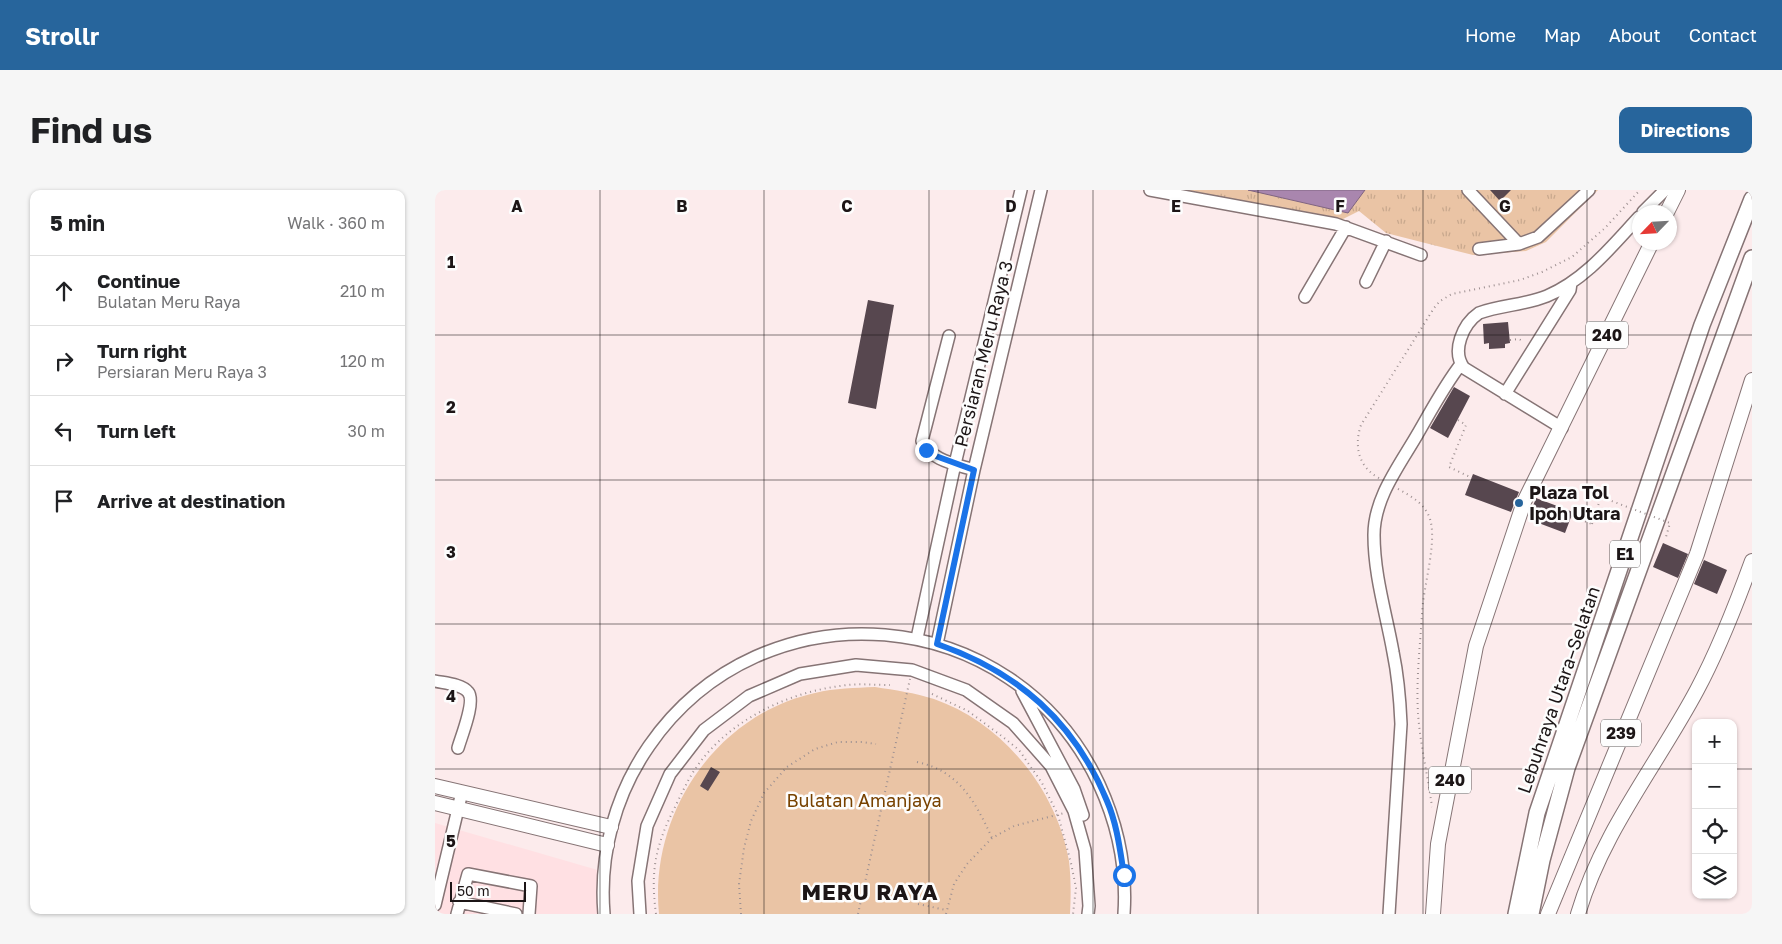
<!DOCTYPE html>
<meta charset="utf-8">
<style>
body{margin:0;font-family:"Golos Text",sans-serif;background:#f6f6f6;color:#202124}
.controls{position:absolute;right:15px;bottom:15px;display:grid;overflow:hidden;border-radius:10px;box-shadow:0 1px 4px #0004}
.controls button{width:45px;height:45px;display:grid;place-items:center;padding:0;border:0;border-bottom:1px solid #e0e0e0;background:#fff;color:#202124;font:25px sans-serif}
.compass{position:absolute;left:1197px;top:15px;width:45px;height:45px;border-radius:50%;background:#fff;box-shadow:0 1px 4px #0004;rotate:245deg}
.scale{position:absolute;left:15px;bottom:12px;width:76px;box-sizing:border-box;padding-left:5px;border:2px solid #1c1516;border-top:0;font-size:14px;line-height:18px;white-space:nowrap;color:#1c1516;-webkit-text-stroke:4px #fdfdfd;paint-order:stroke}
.stop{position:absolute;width:15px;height:15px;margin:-11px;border:4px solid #1a73e8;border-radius:50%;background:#fff}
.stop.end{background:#1a73e8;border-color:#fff;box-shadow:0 1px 5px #0008}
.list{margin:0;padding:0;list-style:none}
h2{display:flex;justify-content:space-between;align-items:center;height:65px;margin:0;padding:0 20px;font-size:21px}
h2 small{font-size:16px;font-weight:400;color:#757577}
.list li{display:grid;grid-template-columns:32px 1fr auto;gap:15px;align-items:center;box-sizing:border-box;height:70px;padding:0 20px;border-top:1px solid #e0e0e0}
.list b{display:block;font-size:19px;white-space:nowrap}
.list p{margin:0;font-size:16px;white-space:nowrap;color:#757577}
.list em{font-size:16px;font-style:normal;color:#757577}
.icon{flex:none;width:28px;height:28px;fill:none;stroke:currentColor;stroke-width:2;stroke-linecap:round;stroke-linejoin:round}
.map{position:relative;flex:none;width:1317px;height:724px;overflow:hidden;border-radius:10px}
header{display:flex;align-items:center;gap:30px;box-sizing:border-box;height:70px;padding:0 25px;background:#27659c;color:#fff}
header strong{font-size:24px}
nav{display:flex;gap:28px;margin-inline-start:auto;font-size:18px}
.intro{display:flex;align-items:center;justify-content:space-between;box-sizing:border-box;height:120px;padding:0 30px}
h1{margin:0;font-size:35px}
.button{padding:12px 22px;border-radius:10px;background:#27659c;color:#fff;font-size:18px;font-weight:700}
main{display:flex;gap:30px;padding:0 30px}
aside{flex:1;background:#fff;border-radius:10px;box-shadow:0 1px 4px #0004}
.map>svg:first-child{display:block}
</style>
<header>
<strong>Strollr</strong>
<nav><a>Home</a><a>Map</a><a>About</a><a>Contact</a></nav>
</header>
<div class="intro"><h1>Find us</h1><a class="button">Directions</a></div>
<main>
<aside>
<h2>5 min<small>Walk · 360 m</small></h2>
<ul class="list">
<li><svg class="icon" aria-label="ahead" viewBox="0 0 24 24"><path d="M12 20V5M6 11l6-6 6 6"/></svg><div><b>Continue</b><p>Bulatan Meru Raya</p></div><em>210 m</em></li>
<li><svg class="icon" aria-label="right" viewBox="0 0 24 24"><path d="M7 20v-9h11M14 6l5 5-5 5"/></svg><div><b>Turn right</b><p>Persiaran Meru Raya 3</p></div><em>120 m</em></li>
<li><svg class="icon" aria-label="left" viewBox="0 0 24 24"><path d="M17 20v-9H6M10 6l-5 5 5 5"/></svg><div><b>Turn left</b></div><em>30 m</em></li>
<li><svg class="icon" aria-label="arrive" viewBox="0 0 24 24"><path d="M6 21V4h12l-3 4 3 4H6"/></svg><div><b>Arrive at destination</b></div></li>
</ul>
</aside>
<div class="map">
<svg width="1317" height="724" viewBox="0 0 1317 724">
<defs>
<pattern id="grass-tufts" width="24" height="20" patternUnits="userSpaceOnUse" patternTransform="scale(1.25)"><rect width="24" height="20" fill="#eac4a5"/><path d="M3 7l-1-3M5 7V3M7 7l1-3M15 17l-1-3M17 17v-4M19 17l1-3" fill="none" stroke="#c8a88d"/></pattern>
</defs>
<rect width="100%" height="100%" fill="#fcebec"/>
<path fill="#ffe0e3" d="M0,633l166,48 4,43h-170z"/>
<path fill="url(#grass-tufts)" d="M742,0h421l-52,52 -20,9 -53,4 -40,-10 -47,-12 -27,-22 -18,9z"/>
<path fill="#eac4a5" d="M440,497c20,3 40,6 59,12 69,24 123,91 135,162 2,18 2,35 1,53h-411c-10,-99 56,-199 156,-221 20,-5 40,-5 60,-6z"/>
<path fill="#a986ae" stroke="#7f6480" d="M813,0h117l-17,23z"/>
<path fill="#57474f" d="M1055,0h21l-11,11z
M433,110l26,5 -18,104 -28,-6z
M1073,132l2,21 -5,1v4l-16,1v-6l-5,1 -1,-20z
M1019,197l16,9 -22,42 -18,-10z
M1038,284l46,18 -8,20 -46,-17z
M1101,308l37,14 -8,21 -37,-14z
M1228,353l25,11 -10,24 -25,-11z
M1269,370l23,10 -10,24 -23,-10z
M276,577l9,5 -12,19 -8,-5z"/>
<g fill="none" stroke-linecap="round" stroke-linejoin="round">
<defs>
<path id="minor" d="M715,0l186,34 85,31
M1033,0l51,54 19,-7 51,-47
M1208,22l22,-22
M1044,59l40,-5
M931,92l20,-41
M870,107l41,-70
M514,146l-27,105c8,19 33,23 52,29
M1070,204l65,-104 1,-7
M1127,238l-98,-60c-13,-17 -1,-44 15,-55 22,-8 46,-8 68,-17 38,-16 65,-50 92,-79
M482,448l38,-174 66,-274
M502,454l37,-174 67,-280
M0,491c9,2 27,3 33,11 8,9 -7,45 -10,56
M587,501l52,98 9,26
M24,712l57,12
M0,715l27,-113
M22,724l11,-40 63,12 -2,28
M169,724c-5,-59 11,-119 45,-168 114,-165 365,-144 450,38 19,41 28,85 25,130
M205,724l-2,-33 9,-55 23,-52 34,-44 45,-34 51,-22 56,-9 56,5 54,20 47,33 38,43 23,45 11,39 4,56 -1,8
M954,724l12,-190c-1,-24 -3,-48 -8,-72 -7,-39 -19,-77 -19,-117 0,-37 25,-69 43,-100 14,-24 27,-49 44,-71"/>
<path id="major" d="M1232,22l11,-22
M0,596l176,41
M0,613l172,42
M998,724l5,-70 38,-198 48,-144 128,-260
M1113,724l149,-360 55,-174
M1143,724c24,-82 79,-149 119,-224 22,-41 39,-85 55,-129"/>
<path id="highway" d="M1081,724l21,-101 165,-488 50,-126
M1096,724l11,-54 25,-92 185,-510"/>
</defs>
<use href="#minor" stroke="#867475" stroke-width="14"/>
<use href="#major" stroke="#867475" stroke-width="16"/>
<use href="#highway" stroke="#867475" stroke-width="18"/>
<path stroke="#9d9091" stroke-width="2" stroke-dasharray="1 4" stroke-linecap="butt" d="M1075,150l9,-1 5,3
M1023,230l8,5 -17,42 23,11
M944,288c-21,-11 -25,-33 -18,-53l73,-117 6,-7 12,-7 68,-14 22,-8 30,-15 33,-29 35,-38
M963,299c15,8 30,17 33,34 5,24 -8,65 -9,91 -2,33 -6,66 -4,99 2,31 10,63 14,94
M1136,326l21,8
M497,504l36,17 35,26 16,13 23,33 16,32 13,48 5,25 -3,26
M482,572c42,9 58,39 75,76
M483,714l28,6
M221,724c-6,-45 0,-70 20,-109 7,-14 13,-28 22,-40 32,-45 89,-72 142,-79 17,-3 33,-1 50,-1
M306,724l-2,-30 5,-36 7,-27 13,-28 23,-26 28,-18 23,-7h24l14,2
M423,724l52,-235
M511,724l8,-30 13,-20 25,-26 22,-12 50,-13"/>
<use href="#minor" stroke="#fff" stroke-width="11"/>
<use href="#major" stroke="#fff" stroke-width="14"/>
<use href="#highway" stroke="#fff" stroke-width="15"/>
<path stroke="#9d9091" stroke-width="2" stroke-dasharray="1 4" stroke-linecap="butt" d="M1157,334l9,-27 69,26 -4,14"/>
</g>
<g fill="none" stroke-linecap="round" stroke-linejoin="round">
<path stroke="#1a73e8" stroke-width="6" d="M491,260l7,5 41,15 -37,174c81,28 137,77 170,157 10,23 13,49 17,74"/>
</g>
<path fill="none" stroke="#1c1516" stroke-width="1" stroke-opacity="0.55" d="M165,0v724M329,0v724M494,0v724M658,0v724M823,0v724M988,0v724M1152,0v724M0,145h1317M0,290h1317M0,434h1317M0,579h1261M1298,579h19"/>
<circle fill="#27659c" stroke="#fdfdfd" stroke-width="2" cx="1084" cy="313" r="5"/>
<g text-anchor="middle" stroke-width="5" stroke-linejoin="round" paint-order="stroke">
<g fill="#fdfdfd" stroke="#605b5b" stroke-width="1">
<rect x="1151" y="131.5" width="42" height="27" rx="4"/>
<rect x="1175" y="350.5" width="30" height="27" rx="4"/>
<rect x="1166" y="529.5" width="40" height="27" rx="4"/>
<rect x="994" y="576.5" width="42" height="27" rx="4"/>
</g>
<g font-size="16" font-weight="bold" fill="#1c1516">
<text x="1172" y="151">240</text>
<text x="1190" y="370">E1</text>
<text x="1186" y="549">239</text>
<text x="1015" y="596">240</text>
</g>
<g font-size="18" fill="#1c1516" stroke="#fdfdfd">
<text transform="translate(549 164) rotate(-76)" y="6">Persiaran Meru Raya 3</text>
<text transform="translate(1124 500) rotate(-71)" y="6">Lebuhraya Utara–Selatan</text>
</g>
<g font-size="18" font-weight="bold" fill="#1c1516" stroke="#fdfdfd" text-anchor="start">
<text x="1094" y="309">Plaza Tol<tspan x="1094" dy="21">Ipoh Utara</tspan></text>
</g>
<g font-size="18" fill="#784200" stroke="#fdfdfd">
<text x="429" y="617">Bulatan Amanjaya</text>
</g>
<g font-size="22" font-weight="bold" letter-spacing="1" fill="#1c1516" stroke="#fdfdfd">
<text x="435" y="710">MERU RAYA</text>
</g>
</g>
<g font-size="16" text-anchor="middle" font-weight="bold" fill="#1c1516" stroke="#fdfdfd" stroke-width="5" stroke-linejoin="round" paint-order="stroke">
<text x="82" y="22">A</text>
<text x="247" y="22">B</text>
<text x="412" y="22">C</text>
<text x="576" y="22">D</text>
<text x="741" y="22">E</text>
<text x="905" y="22">F</text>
<text x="1070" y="22">G</text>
<text x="16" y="78">1</text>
<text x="16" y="223">2</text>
<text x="16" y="368">3</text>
<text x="16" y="512">4</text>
<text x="16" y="657">5</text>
</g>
</svg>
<div class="controls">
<button>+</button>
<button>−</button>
<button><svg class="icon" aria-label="locate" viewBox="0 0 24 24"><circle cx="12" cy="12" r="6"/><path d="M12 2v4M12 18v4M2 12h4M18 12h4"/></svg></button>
<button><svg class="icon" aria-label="layers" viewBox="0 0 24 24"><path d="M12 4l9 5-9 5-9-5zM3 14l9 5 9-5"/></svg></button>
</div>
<svg class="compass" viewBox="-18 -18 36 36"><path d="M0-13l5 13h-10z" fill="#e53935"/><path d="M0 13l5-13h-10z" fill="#757577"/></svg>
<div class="scale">50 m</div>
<div class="stop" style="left:689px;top:685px"></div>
<div class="stop end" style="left:491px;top:260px"></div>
</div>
</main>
